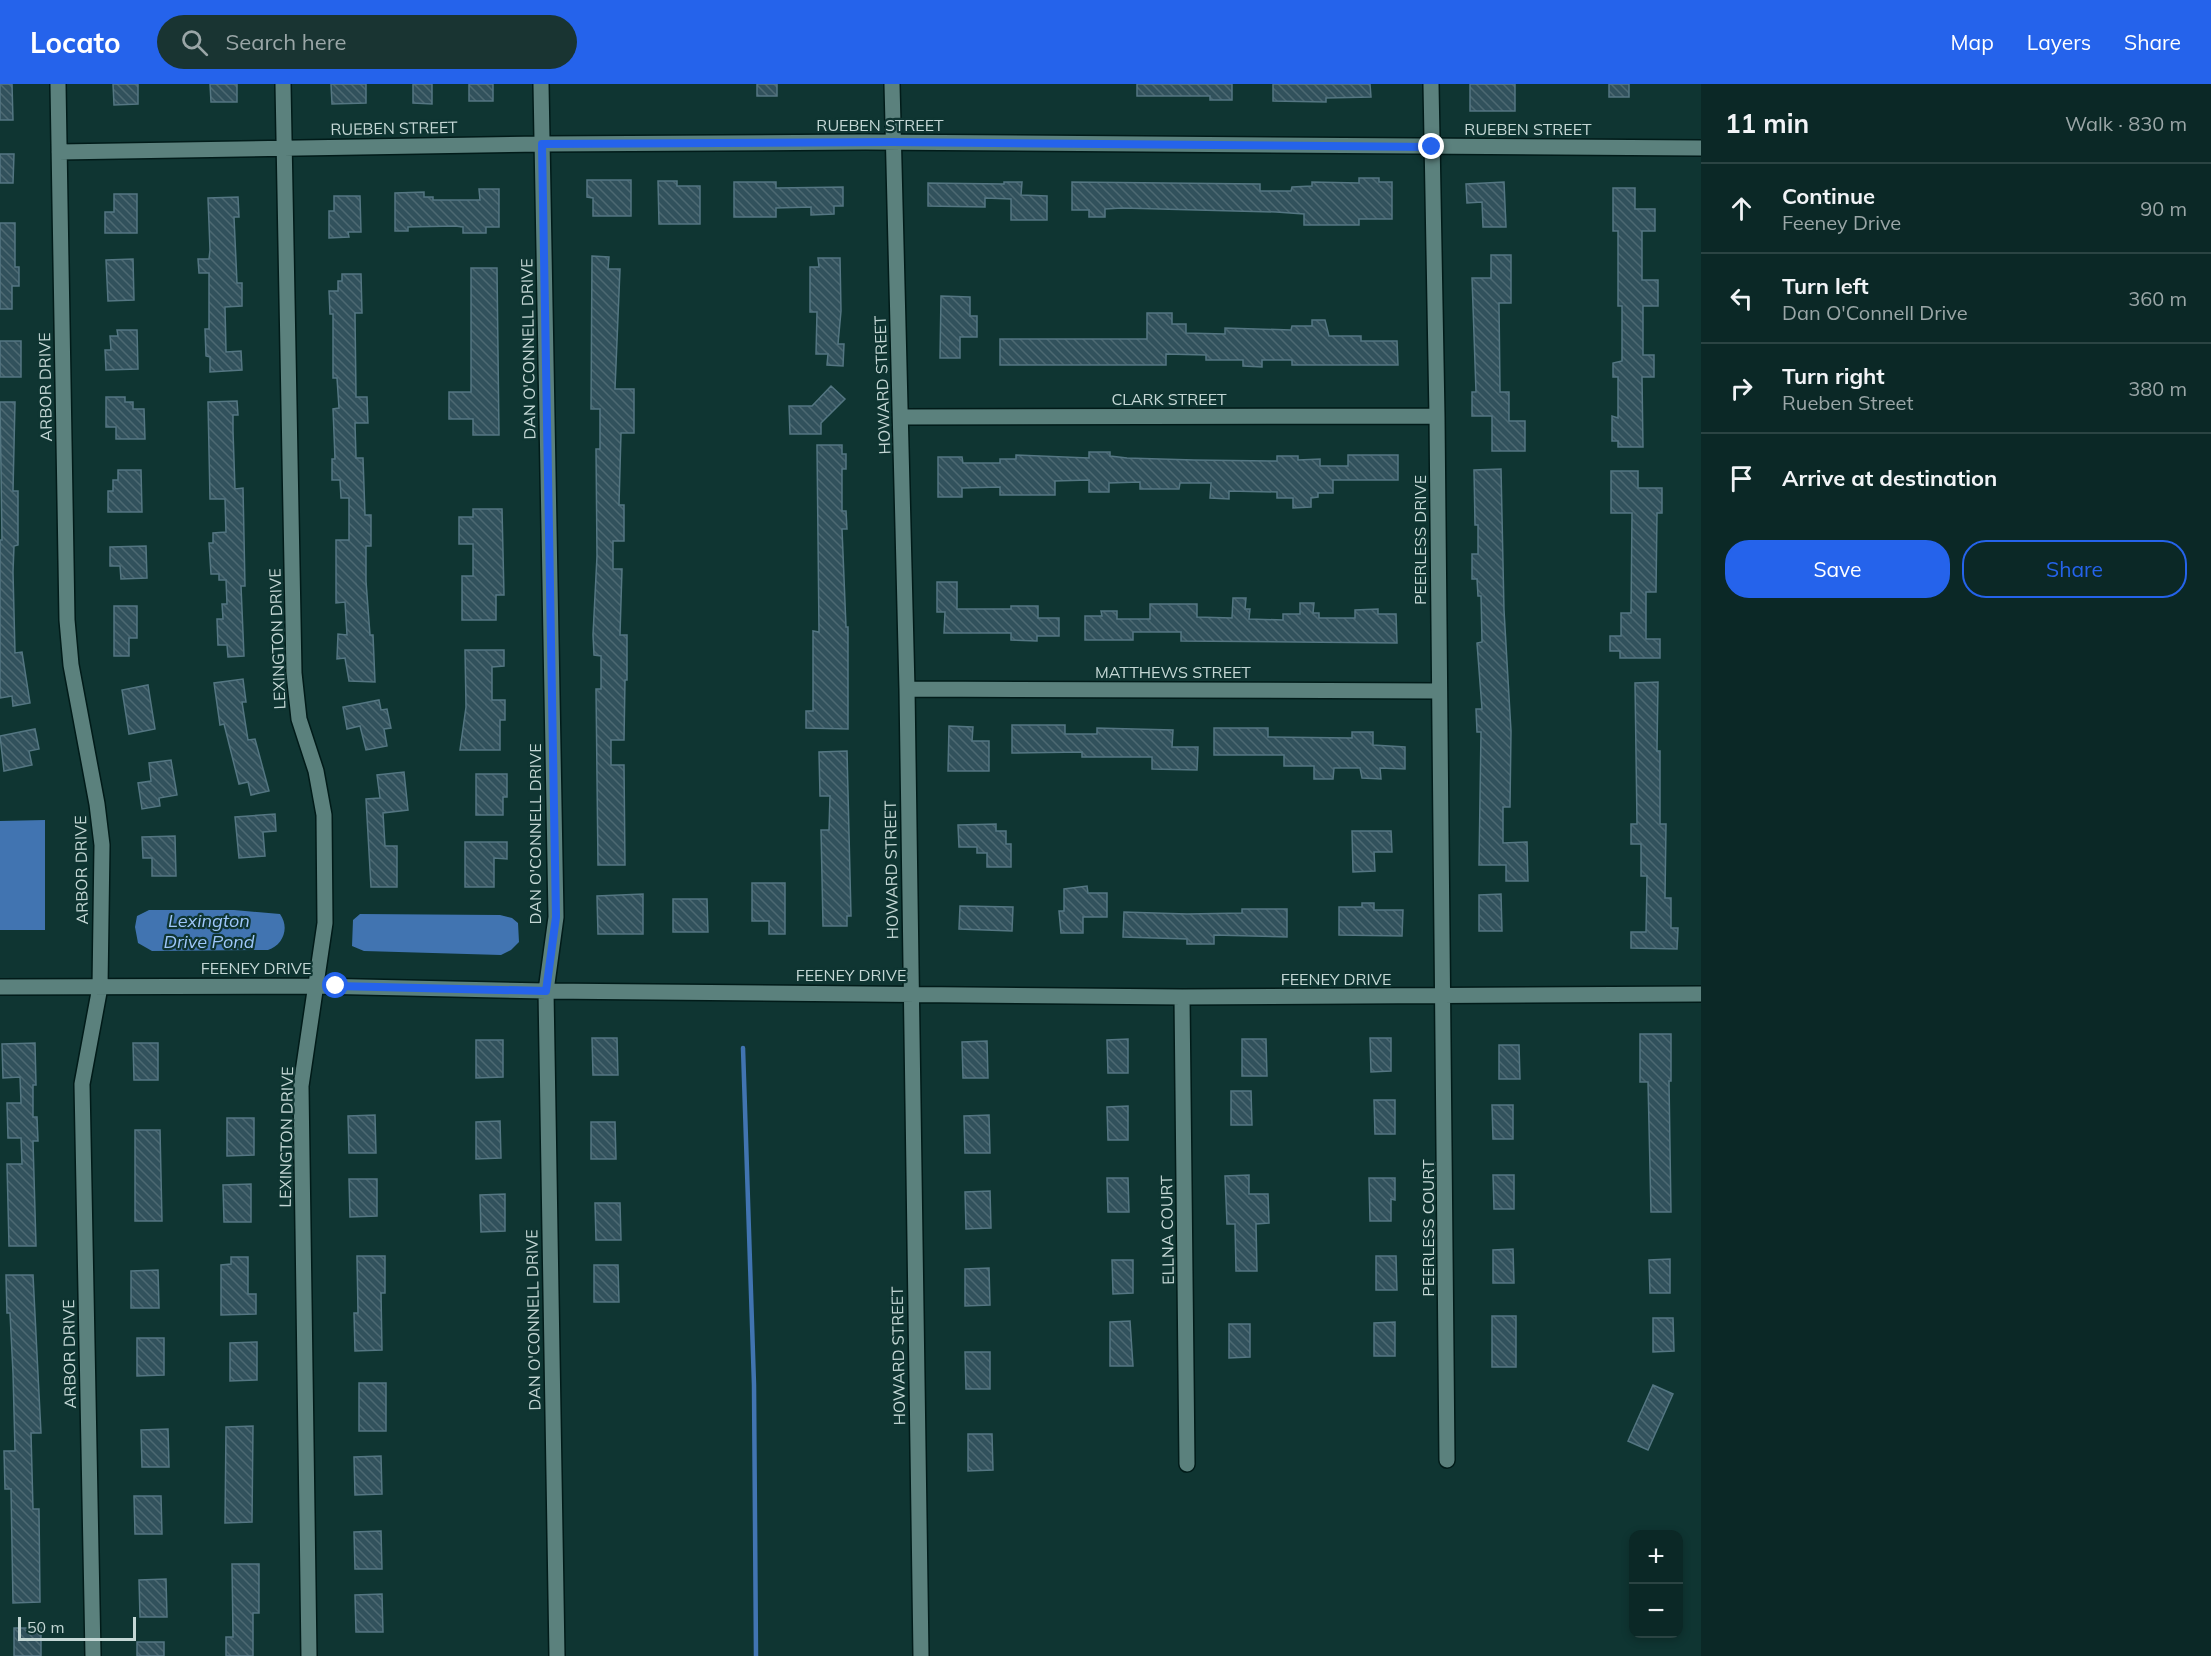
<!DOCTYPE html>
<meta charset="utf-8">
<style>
body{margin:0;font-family:Mulish,sans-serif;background:#193432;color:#f1f3f6}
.controls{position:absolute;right:18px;bottom:18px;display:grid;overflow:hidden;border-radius:12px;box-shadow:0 3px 9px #0003}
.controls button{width:54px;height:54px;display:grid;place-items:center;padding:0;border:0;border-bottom:2px solid #2b4443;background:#0b2826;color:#f1f3f6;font:30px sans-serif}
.scale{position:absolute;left:18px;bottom:15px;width:118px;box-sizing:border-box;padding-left:6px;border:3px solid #c4d7d5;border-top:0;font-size:16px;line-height:21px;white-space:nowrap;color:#c4d7d5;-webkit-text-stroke:4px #0f3532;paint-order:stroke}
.stop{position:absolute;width:18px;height:18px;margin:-14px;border:4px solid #2563eb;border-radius:50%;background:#fff}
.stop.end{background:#2563eb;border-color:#fff;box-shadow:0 2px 6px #0008}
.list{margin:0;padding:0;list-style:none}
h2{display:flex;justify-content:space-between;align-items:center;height:78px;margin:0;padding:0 24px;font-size:26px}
h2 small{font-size:20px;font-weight:400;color:#9aa6a7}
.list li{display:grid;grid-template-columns:39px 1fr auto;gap:18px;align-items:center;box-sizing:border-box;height:90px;padding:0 24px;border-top:2px solid #2b4443}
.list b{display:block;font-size:22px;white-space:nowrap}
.list p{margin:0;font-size:20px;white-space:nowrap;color:#9aa6a7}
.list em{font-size:20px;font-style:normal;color:#9aa6a7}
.actions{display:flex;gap:12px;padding:18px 24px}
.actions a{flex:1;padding:14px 0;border:2px solid #2563eb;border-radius:24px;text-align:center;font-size:21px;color:#2563eb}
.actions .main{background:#2563eb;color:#fff}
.icon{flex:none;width:33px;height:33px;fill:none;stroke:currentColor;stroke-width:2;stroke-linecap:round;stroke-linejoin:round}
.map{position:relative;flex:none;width:1701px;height:1572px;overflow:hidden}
header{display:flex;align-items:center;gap:36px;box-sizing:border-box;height:84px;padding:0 30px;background:#2563eb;color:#fff}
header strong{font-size:28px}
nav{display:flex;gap:33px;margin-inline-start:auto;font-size:21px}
.search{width:420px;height:54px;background:#193432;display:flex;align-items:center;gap:15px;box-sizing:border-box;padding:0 21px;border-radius:33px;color:#9aa6a7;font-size:22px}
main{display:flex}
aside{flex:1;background:#0b2826}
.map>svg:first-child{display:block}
</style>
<header>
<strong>Locato</strong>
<div class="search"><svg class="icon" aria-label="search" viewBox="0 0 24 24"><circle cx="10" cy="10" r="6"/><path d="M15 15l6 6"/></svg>Search here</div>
<nav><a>Map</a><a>Layers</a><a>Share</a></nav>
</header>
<main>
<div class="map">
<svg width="1701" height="1572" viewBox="0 0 1701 1572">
<defs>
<pattern id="building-back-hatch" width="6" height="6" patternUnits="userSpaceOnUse" patternTransform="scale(1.5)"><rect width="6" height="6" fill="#31515c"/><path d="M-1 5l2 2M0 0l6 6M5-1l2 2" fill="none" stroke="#4d6972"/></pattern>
</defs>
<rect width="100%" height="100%" fill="#0f3532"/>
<path fill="#4174b1" d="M45,736v110h-45v-109z
M149,826h85l46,4c10,14 3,31 -12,36l-116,1 -14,-8 -3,-16 2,-11z
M360,830l140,1 12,3 6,5 1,19 -8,8 -10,5 -137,-4 -12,-5 1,-26z"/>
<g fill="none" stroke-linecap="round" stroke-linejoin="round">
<path stroke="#4174b1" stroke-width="4.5" d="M743,964l11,337 2,271"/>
</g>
<path fill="url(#building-back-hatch)" stroke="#547682" stroke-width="1.5" d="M0,0h12l1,36h-13z
M113,0h25v20l-24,1z
M210,0h27v18h-26z
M331,0h35v19l-34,1z
M413,0h19v20l-19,-1z
M469,0h24v17h-24z
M757,0h20v12h-20z
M1137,0h95v16h-22v-4h-73z
M1273,0h97l1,13 -45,1v4l-53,-1z
M1470,0h45v27h-45z
M1609,0h20v13h-20z
M0,70h14l-1,29h-13z
M1359,94h20v4h13v37h-33v6h-55v-11l-28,-2 -154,-4 -17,1v8h-16v-7h-17v-28l188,2v7h31l1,-4 20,-1v-4l47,1z
M587,96h44v36h-38v-18l-6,-1z
M658,97h19v5h23v38h-41z
M734,98h42v6l67,-1v19h-9v8l-23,1v-8l-35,1v9h-42z
M1004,98h18l-1,13 26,1v24h-36v-21l-26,-1v9l-57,-1v-23l76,1z
M1504,98l2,45h-23l-1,-25 -15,1 -1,-19z
M1613,104h22v21h20v22h-13v49h16v26h-15v49h11v22h-12l1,70h-25v-6h-6v-25l6,2v-41h-5v-14l9,-2v-55h-4v-75h-5z
M479,105h20v38h-13v6h-23v-6l-8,-1 -47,1v4h-13v-38l29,-1v5h9v3h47z
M114,110h23v39h-32v-21h9z
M334,112h26l1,36h-13l1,5 -20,1v-27h5z
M238,113l1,20h-5l3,66h5v23l-17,1 1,45 15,-1 1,19 -32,2v-15l-4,-1 -1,-27h4v-56h-10l-1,-14h11l1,-9 -2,-52z
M0,139h15v44h4v19h-7v23h-12z
M1491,171h20v48h-12l1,89h9v29h16v30h-33v-35h-20v-24h4l-4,-114h19z
M592,172l17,1 -1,12h12l-5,120h19v44h-13l-2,72h5v36h-11v28h9l-2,66h7v45h-2l-1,60h-13v25h13l1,100h-27l-2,-176h5v-33l-7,-1 -1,-20 4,-79 -1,-107h4v-40h-9z
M818,174h22l1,53 -3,33h6l-1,22 -16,-1 1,-11h-12l1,-42h-7v-45h9z
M133,175l1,41 -26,1 -2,-41z
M471,184h26l2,167h-26v-16h-24v-27h22z
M342,190h19l1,39h-7l1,84h11l1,26h-13l1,35h7l2,57h6v31h-5v35l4,54h3l2,47 -26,-1 -4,-23 -8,1 1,-25 9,1 -2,-33 -9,1v-63h13v-42h-8l-1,-18h-8v-21h3l-2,-50 6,-1 -2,-30h-4v-64h-3l-1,-23h9v-10h4z
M941,212l29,1v19h7v21h-17v21h-20z
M1147,229h25v11h14v9l39,1v-6l66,2 1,-4h20v-6h13l4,16h32v5h36l1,24h-106v-5h-30v7l-19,-1v-6h-37v-5l-40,-1v11h-166v-26h147z
M117,246h20l1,39 -32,1 -1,-20h6l-1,-14h8z
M0,257h21v36h-21z
M831,302l14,13 -24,24v11h-31l-1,-28h23z
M106,313h19v5h8v7h11l1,30h-29v-12h-10z
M237,317l1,14h-5v16l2,58 8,-1 2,98h-4l3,70 -16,1 -1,-12h-9l-1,-26h6l-1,-15h5l-1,-24h-7v-6h-8l-2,-31h4v-10l13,-1 -1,-33h-15l-2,-97z
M0,318h15l-2,89h5v54l-4,1 -1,26 2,81 7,-1 8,51 -17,3 -1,-10 -12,2v-158h2z
M817,361h25v9h4v15h-4v42h4l1,18h-5l4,98h2v102l-42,-1v-17h7v-80l6,1z
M1089,368h21v4l17,2 67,2 83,1v-5h21v4l22,-1v7h28v-11h50v25h-65v13h-15v4l-7,1v9l-18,1v-10h-16v-6l-48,-1v8l-19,-1 1,-15h-31l-1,6h-39v-7l-31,1v9h-20v-12l-34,1v14h-55v-8l-38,1v9h-24v-40h24l1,6h37v-4h16v-4l73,3z
M1501,385l3,141 7,121 -1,76h-7v36l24,-1 1,39h-22v-16h-27l2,-133h-4l-1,-23h6l-5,-66 5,-1 -1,-46h-3l-1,-17h-5v-25h6v-29h-3l-1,-55z
M118,386h23l1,42h-34v-21h5v-11h5z
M1611,387h27v17h24v25h-5l-1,79h-10v47h14v19h-40v-7h-10v-15h11v-23h10l1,-100h-21z
M473,425h29l2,86h-8v25h-34v-44h11v-32h-14v-27h14z
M146,462l1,32 -26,1 -1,-13h-10v-19z
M937,498h20v27h54v-3h27v12h21v18h-22v5l-26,-1v-7h-67l1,-21h-8z
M1233,514h13l-1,11h5l-1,10 34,1v-6h17v-11h14l-1,10h6v5h36v-8l23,-1v5h18l1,29 -216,-2v-9h-48v8h-48v-24h17l-1,-5h16v8h33v-15h47v13l35,1z
M114,522h23v32h-8v18h-15z
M465,566h39v16l-12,1v33h13v20h-5v30h-40l6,-43z
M243,595l3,23h-4l6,38 7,-1 14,52 -18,4 -3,-13 -9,2 -15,-60 -4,1 -6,-42z
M1658,598l-1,69h3v73h6l-1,74h6v30h7l-1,21 -46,-1v-16h15l1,-56h-6v-32h-10v-20h6l-2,-141z
M148,601l7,44 -26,5 -7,-44z
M379,616l2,10 6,-1 4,19 -7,1 3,17 -21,4 -6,-24 -13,3 -4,-22z
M1012,641h53v9h32v-6l76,2 -1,17h26l-1,23 -45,-1v-12h-70v-5l-70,1z
M949,642l24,1 -1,14h17v30h-41z
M1214,644h54v9l84,1v-6h21v13l32,2v22l-25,-1 1,11 -19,-1 -2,-10h-26l-1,11h-19v-13h-30v-11h-70z
M35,645l4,20 -10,2 3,14 -28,6 -4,-35z
M847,667l4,165h-4v10h-24l-2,-96h8l1,-34h-10l-1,-44z
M171,676l6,35 -18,3 1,8 -18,3 -4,-26 13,-2 -2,-18z
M404,688l4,38 -25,3 2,33h12v41h-26l-5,-88 14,-1 -3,-23z
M476,690h31v23h-4v18h-27z
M275,730l1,17 -13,1 2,24 -26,2 -4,-41z
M996,740v7h10v13h5v23h-24v-14h-10v-6h-18l-1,-22z
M1352,747h39l1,21h-18l1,19 -22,1z
M175,752l1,40h-24v-18h-9l-1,-21z
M465,758h42v17l-13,-1v29h-29z
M752,799h33v51h-16v-13h-17z
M1087,802l1,7h19v24h-24v16h-22l-2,-22h5v-22z
M643,810v40h-45l-1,-38z
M1501,810l1,37h-23v-36z
M673,815h34l1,33h-35z
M1362,819h12v7h29l-1,26 -63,-1v-28h23z
M960,822l53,1 -1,24 -53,-2z
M1242,825h45v28l-73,-2v9h-27v-5l-64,-2 1,-25 63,2 55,-1z
M1640,950h31v47h-2l2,131h-20l-3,-130h-8z
M592,954h25l1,37h-25z
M1370,954h21v33l-20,1z
M1128,955v34h-20l-1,-33z
M1242,955h24l1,37h-25z
M476,956h27v37l-27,1z
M987,957l1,37h-25l-1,-36z
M35,959l1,42h-3v32h4l1,24h-5l3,105h-27l-2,-82h15l-1,-26h-13l-1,-35h14l-1,-26 -17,1 -1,-34z
M133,959h25v37h-24z
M1499,961h20l1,34h-21z
M1231,1007h20l1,34h-21z
M1374,1016h21v34h-20z
M1492,1021h21v34h-20z
M1128,1022v34h-20l-1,-33z
M375,1031l1,38h-27l-1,-37z
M989,1031l1,38h-25l-1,-37z
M227,1034h27v37l-27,1z
M500,1037l1,37 -25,1v-37z
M591,1038h24l1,37h-25z
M135,1046h25l2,91h-27z
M1249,1091v19h19l1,29 -13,1 1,47h-21l-1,-47h-8l-2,-48z
M1493,1091h21v34h-20z
M1107,1094h21l1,34h-21z
M1369,1094h26v22l-4,-1v22h-21z
M349,1095h28v37l-27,1z
M251,1100v38h-27l-1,-37z
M990,1107l1,37 -25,1 -1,-37z
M505,1110v37l-24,1 -1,-37z
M595,1119h25l1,37h-25z
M1513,1165l1,34h-21v-33z
M357,1172h28v37h-4l1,57 -27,1 -1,-38h4z
M1376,1172h20l1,34h-21z
M231,1173h17v37h8v20l-35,1v-50l10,-1z
M1670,1175v34h-20l-1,-33z
M1112,1176h21v33l-20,1z
M594,1181h24l1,37h-25z
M989,1184l1,37 -25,1v-37z
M158,1186l1,38h-28v-37z
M6,1191h27l8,158h-10l2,76h6l1,93 -27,1 -2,-114h-6l-1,-38h11l-2,-78 -3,-60h-3z
M1492,1232h24v51h-24z
M1653,1234h20l1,33 -21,1z
M1130,1237l3,45h-23v-44z
M1395,1238v34h-21v-33z
M1229,1240h21v33l-21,1z
M137,1254h27v37l-27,1z
M257,1258v38l-27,1v-38z
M965,1268h25v37h-24z
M359,1299h27v48h-27z
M1653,1301l20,9 -25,56 -20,-9z
M253,1342l-1,96 -27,1 1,-96z
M168,1345l1,38h-27l-1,-37z
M968,1350h24l1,36 -25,1z
M381,1372l1,38 -27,1 -1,-38z
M134,1412h27l1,38h-27z
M381,1447l1,38h-27l-1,-37z
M232,1480h27v49h-6v43h-27v-19h7z
M166,1495l1,38h-27l-1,-37z
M382,1510l1,38h-27l-1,-37z
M14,1544h27v28h-27z
M137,1558h27v14h-27z"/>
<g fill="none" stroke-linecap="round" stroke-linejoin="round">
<defs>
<path id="minor" d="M58,0l9,536 4,45 26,139 5,41 -2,142 -18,97 11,572
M283,0l11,589 5,46 17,52 8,44 1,108 -24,163 8,570
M541,0l15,833 -10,74 11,665
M892,0l15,605 14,967
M1431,0l6,332 10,1044
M59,68l483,-8 323,-2 836,6
M901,333l536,-1
M907,605l532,2
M0,903l315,-1 231,5 636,6 519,-3
M1182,913l5,467"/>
</defs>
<use href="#minor" stroke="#011b19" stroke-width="18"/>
<use href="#minor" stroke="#5b817d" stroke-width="15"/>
</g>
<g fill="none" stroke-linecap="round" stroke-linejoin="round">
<path stroke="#2563eb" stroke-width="8" d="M336,902l210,5 10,-74 -14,-773 351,-2 539,5"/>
</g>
<g text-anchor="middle" stroke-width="4.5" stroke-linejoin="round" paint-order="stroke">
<g font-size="16" fill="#c4d7d5" stroke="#0f3532">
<text x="880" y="47">RUEBEN STREET</text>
<text transform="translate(394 44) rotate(-1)" y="6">RUEBEN STREET</text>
<text x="1528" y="51">RUEBEN STREET</text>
<text transform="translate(528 265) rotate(-91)" y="6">DAN O'CONNELL DRIVE</text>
<text transform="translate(882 301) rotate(-92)" y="6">HOWARD STREET</text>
<text transform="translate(45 303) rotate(-91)" y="6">ARBOR DRIVE</text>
<text x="1169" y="321">CLARK STREET</text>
<text transform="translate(1420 456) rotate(-90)" y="6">PEERLESS DRIVE</text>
<text transform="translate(277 555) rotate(-92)" y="6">LEXINGTON DRIVE</text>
<text x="1173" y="594">MATTHEWS STREET</text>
<text transform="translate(535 750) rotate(-90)" y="6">DAN O'CONNELL DRIVE</text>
<text transform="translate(81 786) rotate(-91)" y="6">ARBOR DRIVE</text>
<text transform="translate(891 786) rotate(-91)" y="6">HOWARD STREET</text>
<text x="256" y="890">FEENEY DRIVE</text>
<text x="851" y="897">FEENEY DRIVE</text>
<text x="1336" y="901">FEENEY DRIVE</text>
<text transform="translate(286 1053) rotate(-89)" y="6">LEXINGTON DRIVE</text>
<text transform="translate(1428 1144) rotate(-90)" y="6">PEERLESS COURT</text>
<text transform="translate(1167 1146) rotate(-91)" y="6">ELLNA COURT</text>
<text transform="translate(533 1236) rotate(-91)" y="6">DAN O'CONNELL DRIVE</text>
<text transform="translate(69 1270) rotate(-91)" y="6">ARBOR DRIVE</text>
<text transform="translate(898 1272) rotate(-91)" y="6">HOWARD STREET</text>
</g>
<g font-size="18" font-style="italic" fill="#9fc7fa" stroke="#0f3532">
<text x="209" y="843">Lexington<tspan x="209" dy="21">Drive Pond</tspan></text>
</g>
</g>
</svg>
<div class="controls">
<button>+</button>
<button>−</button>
</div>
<div class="scale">50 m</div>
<div class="stop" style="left:336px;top:902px"></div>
<div class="stop end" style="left:1432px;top:63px"></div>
</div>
<aside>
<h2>11 min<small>Walk · 830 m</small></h2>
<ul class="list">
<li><svg class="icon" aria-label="ahead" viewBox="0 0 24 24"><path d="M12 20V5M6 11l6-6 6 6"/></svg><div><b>Continue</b><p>Feeney Drive</p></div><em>90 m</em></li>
<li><svg class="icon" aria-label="left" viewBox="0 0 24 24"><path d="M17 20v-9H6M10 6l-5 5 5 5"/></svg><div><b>Turn left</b><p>Dan O'Connell Drive</p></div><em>360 m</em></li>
<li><svg class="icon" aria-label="right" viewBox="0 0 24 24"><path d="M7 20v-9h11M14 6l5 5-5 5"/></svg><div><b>Turn right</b><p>Rueben Street</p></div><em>380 m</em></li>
<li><svg class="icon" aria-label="arrive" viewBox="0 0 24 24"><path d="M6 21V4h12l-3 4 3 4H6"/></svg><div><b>Arrive at destination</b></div></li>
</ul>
<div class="actions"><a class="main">Save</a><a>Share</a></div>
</aside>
</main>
